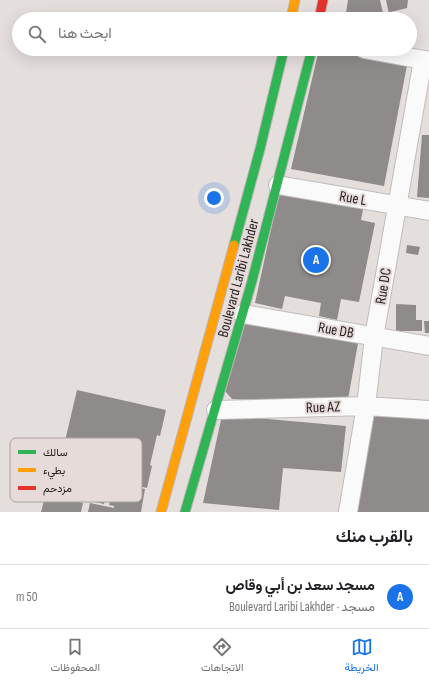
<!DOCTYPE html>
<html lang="ar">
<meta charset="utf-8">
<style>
body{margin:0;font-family:"Sofia Sans Condensed",Vazirmatn,sans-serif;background:#f2f2f2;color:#202124;direction:rtl}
.you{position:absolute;left:214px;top:198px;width:14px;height:14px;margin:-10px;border:3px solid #fff;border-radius:50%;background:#1a73e8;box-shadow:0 0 0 6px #1a73e833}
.badge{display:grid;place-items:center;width:26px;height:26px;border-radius:50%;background:#1a73e8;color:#fff;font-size:13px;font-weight:700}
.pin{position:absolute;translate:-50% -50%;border:2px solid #fff;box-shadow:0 1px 4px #0006}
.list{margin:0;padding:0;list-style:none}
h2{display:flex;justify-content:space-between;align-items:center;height:52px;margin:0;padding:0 16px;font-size:17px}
h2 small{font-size:13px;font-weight:400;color:#757577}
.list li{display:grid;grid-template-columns:26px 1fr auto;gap:12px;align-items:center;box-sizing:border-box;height:64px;padding:0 16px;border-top:1px solid #e0e0e0}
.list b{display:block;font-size:15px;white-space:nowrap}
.list p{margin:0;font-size:13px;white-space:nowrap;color:#757577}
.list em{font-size:13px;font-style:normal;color:#757577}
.icon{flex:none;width:22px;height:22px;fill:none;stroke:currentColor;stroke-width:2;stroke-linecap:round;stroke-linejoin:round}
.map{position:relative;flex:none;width:429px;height:512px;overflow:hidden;direction:ltr}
.search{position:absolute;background:#fff;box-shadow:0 4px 16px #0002;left:12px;right:12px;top:12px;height:44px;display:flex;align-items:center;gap:10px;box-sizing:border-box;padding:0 14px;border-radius:22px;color:#757577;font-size:15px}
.sheet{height:116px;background:#fff}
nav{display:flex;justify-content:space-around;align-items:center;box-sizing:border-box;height:56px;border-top:1px solid #e0e0e0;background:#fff;font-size:11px;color:#757577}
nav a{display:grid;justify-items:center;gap:2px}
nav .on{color:#1a73e8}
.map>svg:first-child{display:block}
</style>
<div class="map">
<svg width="429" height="512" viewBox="0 0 429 512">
<rect width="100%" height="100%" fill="#e4dedd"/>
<path fill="#8f8b8b" d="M348,0h32l3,13 6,1 -3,-14h22l-1,8 -16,4 13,7h-59z
M319,49l89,11 -24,126 -93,-17z
M422,135h7v63l-12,-1z
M280,188l84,16 -3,16 14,3 -16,79 -18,-3 -4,21 -18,-4 2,-13 -36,-7 -3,13 -27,-6z
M407,245l13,2 -2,8 -12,-2z
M396,304l20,1v15h6v11h-26z
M248,313l112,19 -13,73 -115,-6 -7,-8z
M424,321h5v12h-4z
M77,390l89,20 -6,26 -3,-1 -7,30 2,1 -5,22 -48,-11 2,-11 7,2 4,-16 -47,-11z
M222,415l124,11 -5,46 -58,-4 -4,42 -76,-7z
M367,415l62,2v95h-77z
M96,480l13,4 -5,20 -13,-3z
M113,483l32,6 -4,23h-53l2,-9 24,5v-2l-5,-1z
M46,493l37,10 -2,9h-40z"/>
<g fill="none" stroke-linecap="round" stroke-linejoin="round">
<defs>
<path id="street" d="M364,49l65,12
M278,185l151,26
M243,314l186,32
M216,410l150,-4 63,4
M348,512l18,-106 8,-69 49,-277"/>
<path id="fast" d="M234,245l26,-96 24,-100
M185,512l67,-231 60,-232"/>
<path id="slow" d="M291,19l4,-19
M161,512l73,-267"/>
<path id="jam" d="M319,19l4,-19"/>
</defs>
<use href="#street" stroke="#c1bcbc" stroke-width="20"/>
<use href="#fast" stroke="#beb6b3" stroke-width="11"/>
<use href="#slow" stroke="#beb6b3" stroke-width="11"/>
<use href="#jam" stroke="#beb6b3" stroke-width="11"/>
<use href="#street" stroke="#fbfafa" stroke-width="18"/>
<use href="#fast" stroke="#30b455" stroke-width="9"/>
<use href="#slow" stroke="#ff9f0a" stroke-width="9"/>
<use href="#jam" stroke="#e5322d" stroke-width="9"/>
</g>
<g text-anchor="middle" stroke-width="4" stroke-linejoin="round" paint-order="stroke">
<g font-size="15" fill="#221e1e" stroke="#e7dbda">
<text transform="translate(353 198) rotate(10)" y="5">Rue L</text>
<text transform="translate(238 278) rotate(-75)" y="5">Boulevard Laribi Lakhder</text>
<text transform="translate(383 286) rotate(-81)" y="5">Rue DC</text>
<text transform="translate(336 330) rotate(10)" y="5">Rue DB</text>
<text transform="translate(323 407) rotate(-2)" y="5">Rue AZ</text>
</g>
</g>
<rect x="10" y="438" width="132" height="64" rx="6" fill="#e7dbda" stroke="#aca2a2" stroke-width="1"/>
<rect x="18" y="450" width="18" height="4" fill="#30b455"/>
<rect x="18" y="468" width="18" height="4" fill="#ff9f0a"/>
<rect x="18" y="486" width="18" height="4" fill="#e5322d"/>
<g font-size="11" fill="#221e1e">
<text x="43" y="456">سالك</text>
<text x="43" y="474">بطيء</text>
<text x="43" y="492">مزدحم</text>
</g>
</svg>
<div class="you"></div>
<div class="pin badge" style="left:316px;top:260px">A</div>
<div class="search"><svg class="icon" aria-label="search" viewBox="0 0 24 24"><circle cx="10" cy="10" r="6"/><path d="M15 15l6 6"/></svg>ابحث هنا</div>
</div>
<section class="sheet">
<h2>بالقرب منك<small></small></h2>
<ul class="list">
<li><span class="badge">A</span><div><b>مسجد سعد بن أبي وقاص</b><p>مسجد · Boulevard Laribi Lakhder</p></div><em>50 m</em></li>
</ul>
</section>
<nav>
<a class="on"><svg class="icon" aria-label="map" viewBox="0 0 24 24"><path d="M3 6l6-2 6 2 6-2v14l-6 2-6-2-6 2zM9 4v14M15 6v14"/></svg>الخريطة</a>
<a><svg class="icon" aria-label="directions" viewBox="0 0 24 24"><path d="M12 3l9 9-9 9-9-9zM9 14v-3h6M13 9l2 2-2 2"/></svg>الاتجاهات</a>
<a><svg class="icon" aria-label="saved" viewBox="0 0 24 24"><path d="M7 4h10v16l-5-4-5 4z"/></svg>المحفوظات</a>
</nav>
